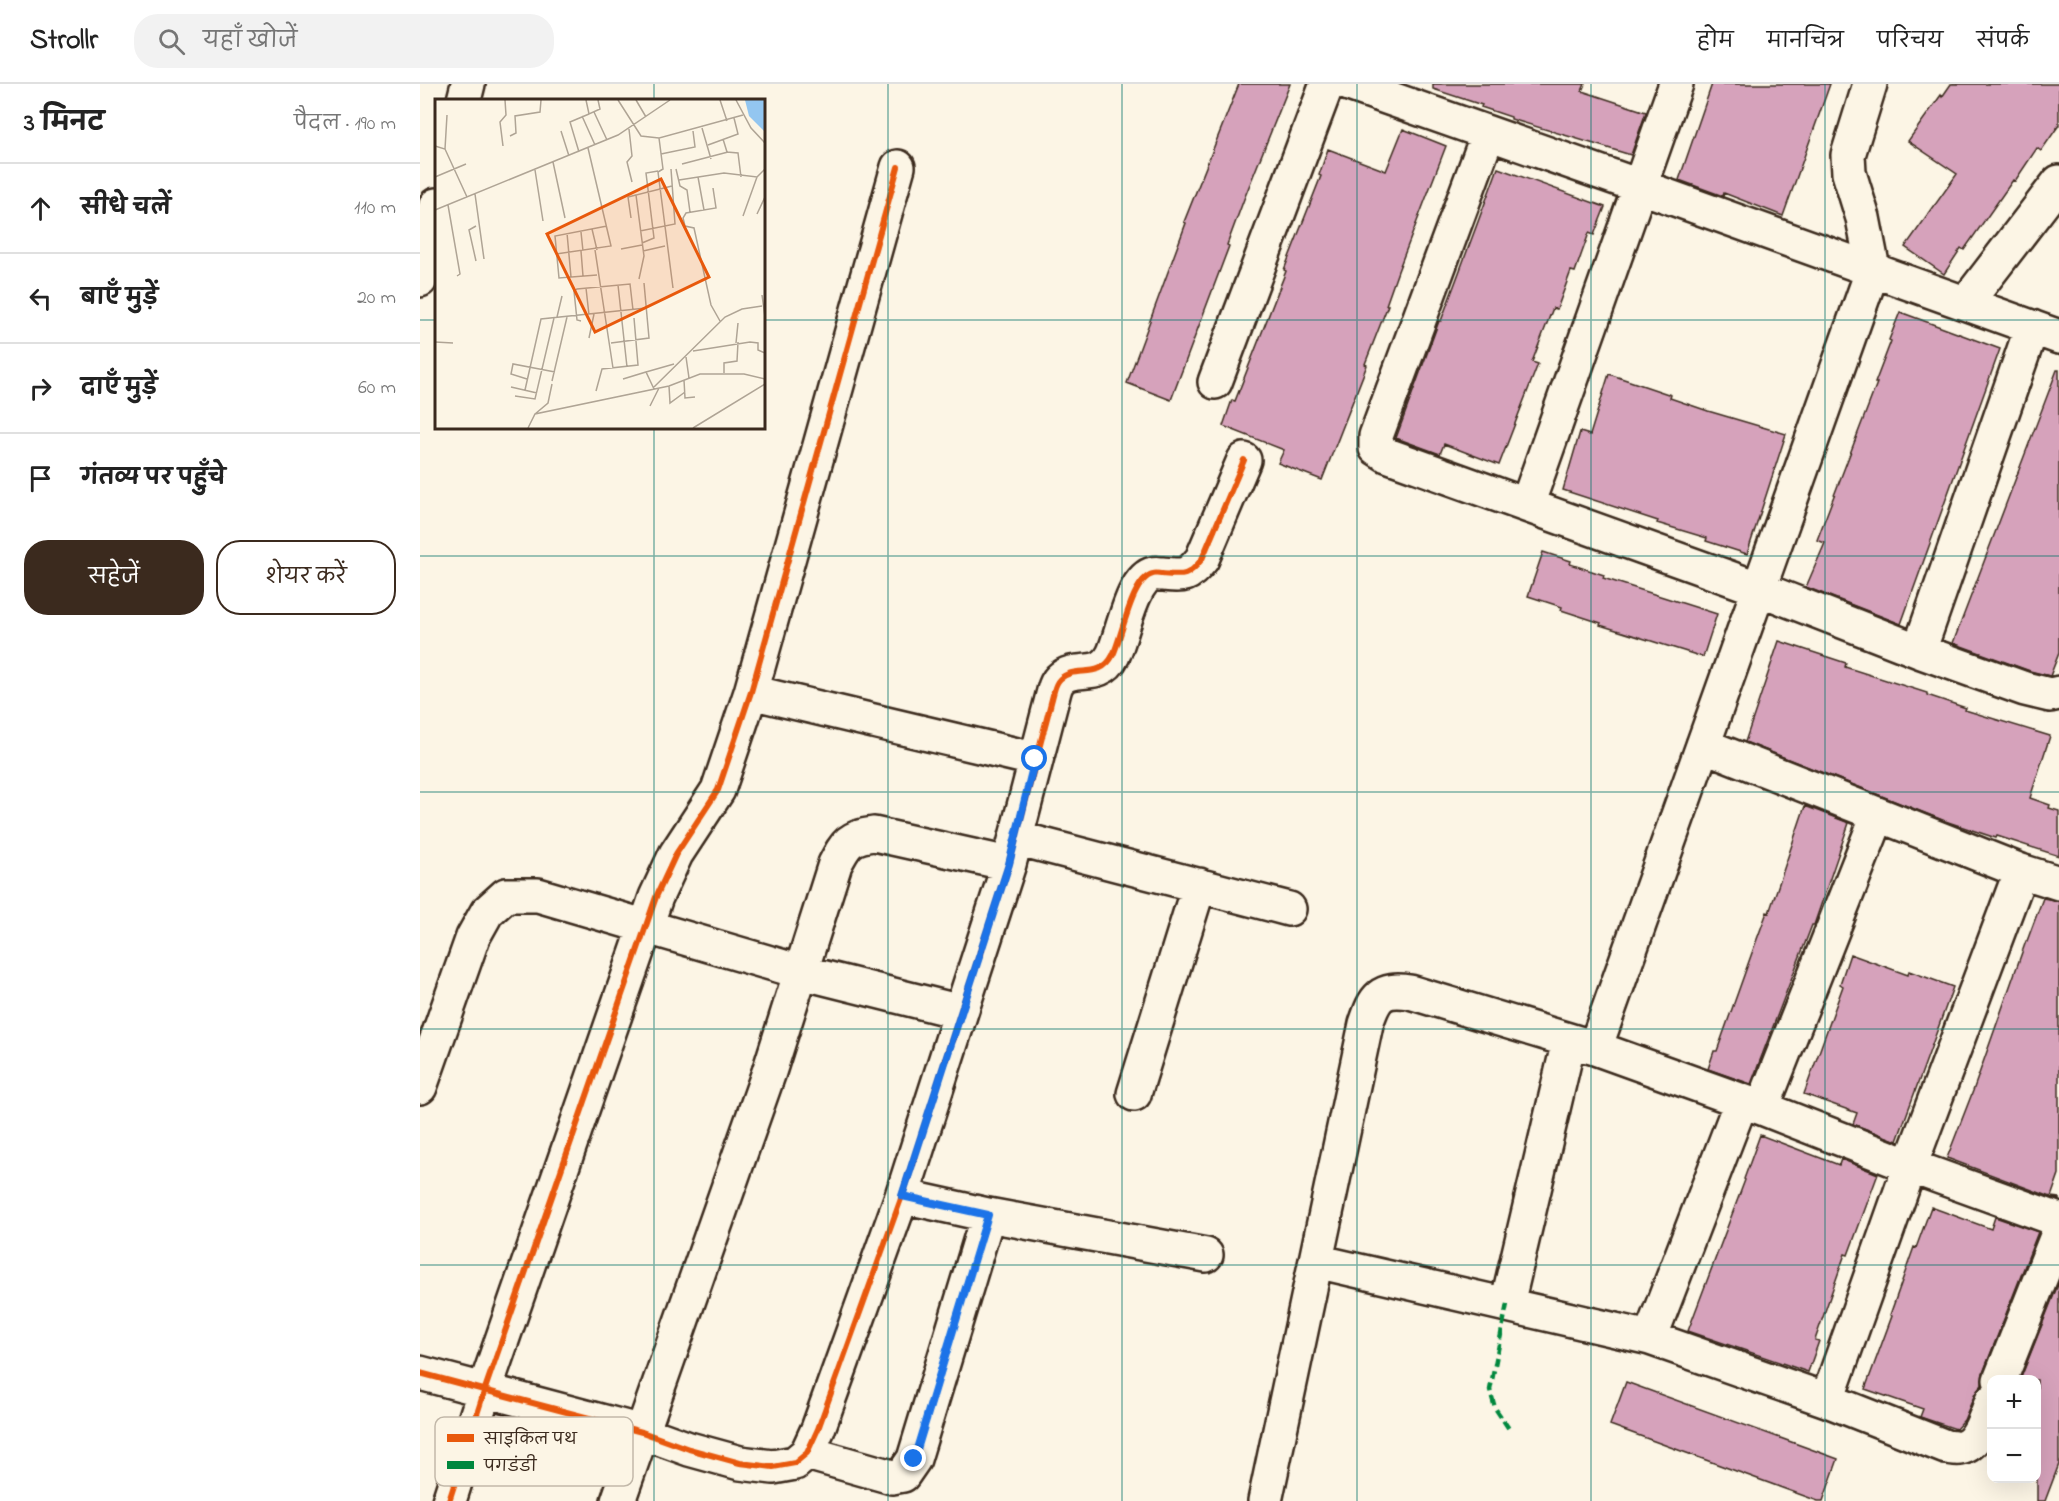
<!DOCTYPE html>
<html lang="hi">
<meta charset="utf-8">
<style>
body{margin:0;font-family:"Indie Flower","Playpen Sans Deva",sans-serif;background:#f2f2f2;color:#222}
.controls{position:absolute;right:18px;bottom:18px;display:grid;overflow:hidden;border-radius:12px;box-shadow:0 6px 24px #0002}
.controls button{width:54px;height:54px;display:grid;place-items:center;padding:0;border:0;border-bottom:2px solid #e0e0e0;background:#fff;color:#222;font:30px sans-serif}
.stop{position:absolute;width:18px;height:18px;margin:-14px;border:4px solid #1a73e8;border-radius:50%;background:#fff}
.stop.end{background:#1a73e8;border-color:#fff;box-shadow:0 2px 6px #0008}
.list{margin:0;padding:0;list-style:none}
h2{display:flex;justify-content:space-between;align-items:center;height:78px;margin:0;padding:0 24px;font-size:26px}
h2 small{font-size:20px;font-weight:400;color:#767676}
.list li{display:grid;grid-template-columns:39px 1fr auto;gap:18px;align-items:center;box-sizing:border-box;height:90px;padding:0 24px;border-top:2px solid #e0e0e0}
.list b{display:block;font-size:22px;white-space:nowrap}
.list em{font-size:20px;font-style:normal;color:#767676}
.actions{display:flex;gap:12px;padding:18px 24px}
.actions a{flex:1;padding:14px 0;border:2px solid #3b2a1e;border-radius:24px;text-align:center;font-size:21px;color:#3b2a1e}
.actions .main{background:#3b2a1e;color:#fff}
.icon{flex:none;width:33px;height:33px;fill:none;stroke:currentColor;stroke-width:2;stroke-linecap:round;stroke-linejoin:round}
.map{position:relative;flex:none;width:1639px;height:1417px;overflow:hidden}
header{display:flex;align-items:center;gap:36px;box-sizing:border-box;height:84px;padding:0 30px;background:#fff;border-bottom:2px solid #e0e0e0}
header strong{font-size:28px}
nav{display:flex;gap:33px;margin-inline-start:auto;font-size:21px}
.search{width:420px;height:54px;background:#f2f2f2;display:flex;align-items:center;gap:15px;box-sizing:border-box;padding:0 21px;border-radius:24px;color:#767676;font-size:22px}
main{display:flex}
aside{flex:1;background:#fff}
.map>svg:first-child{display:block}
</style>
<header>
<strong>Strollr</strong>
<div class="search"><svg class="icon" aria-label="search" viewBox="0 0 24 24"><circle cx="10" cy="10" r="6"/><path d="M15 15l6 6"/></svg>यहाँ खोजें</div>
<nav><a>होम</a><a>मानचित्र</a><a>परिचय</a><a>संपर्क</a></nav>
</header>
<main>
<aside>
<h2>3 मिनट<small>पैदल · 190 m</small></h2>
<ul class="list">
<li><svg class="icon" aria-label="ahead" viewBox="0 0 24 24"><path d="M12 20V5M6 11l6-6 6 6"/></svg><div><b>सीधे चलें</b></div><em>110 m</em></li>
<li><svg class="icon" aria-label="left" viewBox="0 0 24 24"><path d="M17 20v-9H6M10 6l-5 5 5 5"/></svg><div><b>बाएँ मुड़ें</b></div><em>20 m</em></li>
<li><svg class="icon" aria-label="right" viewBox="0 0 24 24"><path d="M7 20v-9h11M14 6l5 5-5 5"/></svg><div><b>दाएँ मुड़ें</b></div><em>60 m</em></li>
<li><svg class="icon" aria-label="arrive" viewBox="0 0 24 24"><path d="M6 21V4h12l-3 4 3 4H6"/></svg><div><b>गंतव्य पर पहुँचे</b></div></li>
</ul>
<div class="actions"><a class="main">सहेजें</a><a>शेयर करें</a></div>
</aside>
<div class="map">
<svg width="1639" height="1417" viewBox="0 0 1639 1417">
<rect width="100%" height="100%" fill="#fcf5e5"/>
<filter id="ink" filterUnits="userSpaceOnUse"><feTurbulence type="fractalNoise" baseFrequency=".0167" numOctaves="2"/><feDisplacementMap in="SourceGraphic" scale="12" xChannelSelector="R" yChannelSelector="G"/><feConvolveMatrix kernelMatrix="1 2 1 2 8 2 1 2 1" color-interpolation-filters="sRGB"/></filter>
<g filter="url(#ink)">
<path fill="#d6a2bb" stroke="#3b2a1e" stroke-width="1.5" d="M819,0h51l-46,115 -17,46 2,1 -58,154 -44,-17 59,-160 -2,-1z
M1013,0h152l-3,7 64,21 -15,43 -120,-36v-2l-30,-10 1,-2 -49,-16z
M1292,0h118l-47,132 -59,-23 -1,3 -44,-16z
M1531,0h108v41l-18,26 -4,-3 -22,33 -2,-1 -49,70 -3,-2 -17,26 -39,-27 52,-73 -49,-33 33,-46 1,2z
M983,45l43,17 -48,125 -12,34h2l-23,59 2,1 -45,115 -44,-17 6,-13 -61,-24 9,-26 3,1 51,-130 -2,-1 37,-94 -2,-1 9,-26 58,22z
M1078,84l107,39 -11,28 -5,-2 -14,39 -4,-1 -14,38 -4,-1 -21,54 6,2 -39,101 -55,-21 -4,10 -44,-16 43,-117h2z
M1480,228l100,37 -99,275 -95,-37 19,-44 -8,-3 60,-157h-2l16,-42 -2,-1z
M1637,286h2v283l-9,23 -20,-5 -77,-28z
M1189,290l62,21 -1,3 38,13 78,23 -39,120 -41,-13 1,-3 -50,-15 1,-2 -95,-31 17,-58 10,3z
M1123,468l28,9 -1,3 34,11 -1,3 114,36 -14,43 -103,-32 1,-2 -40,-13 1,-3 -34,-11z
M1359,557l67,22 -1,4 82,26v2l39,13 -1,2 85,26 -20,62 20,7 -1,3 10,3v45l-62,-20 -1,2 -51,-17 -200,-79z
M1385,722l44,17 -35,102h-2l-61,159 -43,-15 6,-18h3l36,-101 14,-38 2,1z
M1623,814l16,3v273l-8,23 8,1v2l-112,-42 26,-67 53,-150h1z
M1430,870l58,21 1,-4 44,16 -56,154 -44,-17 4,-11 -53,-19 39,-108 -3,-2z
M1340,1051l79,30 2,-6 37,15 -30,81 -3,-1 -14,40 -16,46 4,1 -11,31 -120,-41 57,-151 -1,-1z
M1511,1123l60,22 4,-12 43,15 -55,141 -1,12 -7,9 -11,26 -8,9 -36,-12 3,-8 -58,-20 27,-73 -2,-1 24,-68 2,1z
M1639,1198v182l-14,37h-8v-121h-17z
M1206,1298l212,77 -15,42h-5l-208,-76z"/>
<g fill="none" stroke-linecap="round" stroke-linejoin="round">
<defs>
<path id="street" d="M929,0l290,102 420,151
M44,16l4,-16
M1068,50l-112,302v12l11,7 373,134 159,62 106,38 25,6 9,-2
M0,196l8,-45 8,-30
M1546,219l93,-121
M795,298l112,-298
M1107,421l149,-421
M1499,567l113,-324
M331,608l283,67
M1283,661l318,126 38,12
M596,754l273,71
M1175,964l278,-779 -10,-51 -14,-45 -1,-18 22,-71
M0,1003l53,-150 14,-25 19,-17h32l263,77 160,40
M714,1010l65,-209
M1342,1024l116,-293
M482,1112l86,19 218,40
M896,1177l334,77 177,62 119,47c4,0 10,2 14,1 19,-3 26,-33 32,-47
M1087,1220l62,-263
M1230,1254l91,-236
M0,1289l222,59 47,17 51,14 33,4 22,-4 12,-10 11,-24 84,-233 59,-184 48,-148 45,-173c1,-4 3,-9 6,-12 15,-15 40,2 53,-24 9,-18 19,-77 40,-81 3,-1 6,0 9,0 22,2 26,3 40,-15l42,-99
M1580,1296l59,-149
M1407,1316l83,-234 111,-295
M387,1369l85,24 11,-2 11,-16 74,-244
M29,1417l36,-112 171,-492 20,-43 42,-64 33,-98 147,-525
M198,1417l151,-429 66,-208c11,-21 14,-27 39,-30l135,30
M845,1417l101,-477c9,-27 14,-36 44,-32l185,56 167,60 148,58 149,54"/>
</defs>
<use href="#street" stroke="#3b2a1e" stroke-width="38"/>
<use href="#street" stroke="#fcf5e5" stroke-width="33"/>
<path stroke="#00873e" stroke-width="4.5" stroke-dasharray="9 4.5" stroke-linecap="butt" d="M1087,1220l-17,86 5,18 14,21"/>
<defs>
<path id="cycleway" d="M0,1289l222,59 47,17 51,14 33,4 22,-4 12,-10 11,-24 84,-233 59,-184 48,-148 45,-173c1,-4 3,-9 6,-12 15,-15 40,2 53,-24 9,-18 19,-77 40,-81 3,-1 6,0 9,0 22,2 26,3 40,-15l42,-99
M29,1417l36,-112 171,-492 20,-43 42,-64 33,-98 147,-525"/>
</defs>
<use href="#cycleway" stroke="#fcf5e5" stroke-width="10"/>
<use href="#cycleway" stroke="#e8590c" stroke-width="6"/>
</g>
</g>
<g fill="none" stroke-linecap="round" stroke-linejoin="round" filter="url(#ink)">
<path stroke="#1a73e8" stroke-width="8" d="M494,1375l74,-244 -86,-19 107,-332 26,-105"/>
</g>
<path fill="none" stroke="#0f766e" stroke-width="1.5" stroke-opacity="0.55" d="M234,0v16M468,0v1417M702,0v1417M937,0v1417M1171,0v1417M1405,0v1417M0,236h16M344,236h1295M234,344v1073M0,472h1639M0,708h1639M0,945h1639M0,1181h1639"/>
<g transform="translate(15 15)">
<rect width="330" height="330" fill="#fcf5e5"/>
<path d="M310,1h20v32l-16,-16z" fill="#93c6f0"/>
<path fill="none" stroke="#afa495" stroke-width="1.5" d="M151,1l3,14 11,-5 -2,-9M183,1l23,36 18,2M201,1l10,17M285,1l7,21M301,1l15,28 14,15M159,13l13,28M147,17l13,29M267,29l9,31M194,30l3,27 -5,6 5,20M126,32l8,25M75,37l6,-3 -1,-17 25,-4 1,-12M288,40l4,13 11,1 3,24M273,46l30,-11 -4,-16M0,47l10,3 22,48M68,47l-3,-24 6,-7 -1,-15M10,50l2,-34M144,53l-9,-30 19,-8M226,55l34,-7 -2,-16M118,63l12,56M247,65l46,-12M241,70l4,17 7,4 3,22M100,71l8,51M0,78l31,-13M263,78l6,33M244,81l45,-7 33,4 8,-8M278,89l3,20 -30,5 -3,5 2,8 9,2 17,77 9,16M40,95l9,65M13,106l12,69 -3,2M0,111l183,-75 52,-35M322,115l8,-17M308,117l14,-39M196,119l-3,-21 8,-2M157,130l5,21M205,132l35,-7 -4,-55M146,133l2,19M132,134l4,44M207,144l12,-5 -8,-65 12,-2M186,150l21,-4M160,151l18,118M146,152l2,25M208,152l22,-5M121,155l55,-8 -23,-98M41,162l-7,-31 7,-4M162,176l-38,3 -4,-42 52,-10M204,180l5,-23 -8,-61 36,-9M183,186l9,82M151,189l3,27M238,189l-15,-116 5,-3 -4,-31 84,-23M327,196l3,22M122,218l5,-21M146,222l-4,-1 -3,-29 3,-2 53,-5 3,26M154,239l5,-24M0,243l18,1M176,244l38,-5 -5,-55M301,244l2,-20M258,252l57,-9 8,1v7l7,3M251,258l3,21M211,273l28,-8M289,274v-10l13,-2 1,-19M92,280l-16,-5 2,-10 42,8M188,280l23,-7 8,17M249,281l1,18 10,-1M117,282l15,-64M234,287l1,17 15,-11M76,288l26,6M219,288l71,-70 17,-8 20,-3M90,291l16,-71 105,-11M161,292l6,-22 36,-4 -4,-47M80,297l20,3 19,-81M215,307l9,-18M100,315l13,-11 4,-19M93,329l7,-14 134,-28 31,-12h44l21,5M258,329l72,-44"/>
<path fill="#e8590c" fill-opacity="0.15" stroke="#e8590c" stroke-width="3" d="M226,80l48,98 -114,55 -48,-98z"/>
<rect width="330" height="330" fill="none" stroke="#3b2a1e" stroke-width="3"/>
</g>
<rect x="15" y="1333" width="198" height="69" rx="9" fill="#fcf5e5" stroke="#c2b8a9" stroke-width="1.5"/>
<rect x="27" y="1350" width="27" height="8" fill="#e8590c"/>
<rect x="27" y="1377" width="27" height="8" fill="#00873e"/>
<g font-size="16" fill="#3b2a1e">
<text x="64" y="1360">साइकिल पथ</text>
<text x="64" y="1387">पगडंडी</text>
</g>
</svg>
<div class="controls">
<button>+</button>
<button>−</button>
</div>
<div class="stop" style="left:615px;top:675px"></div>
<div class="stop end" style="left:494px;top:1375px"></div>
</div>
</main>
